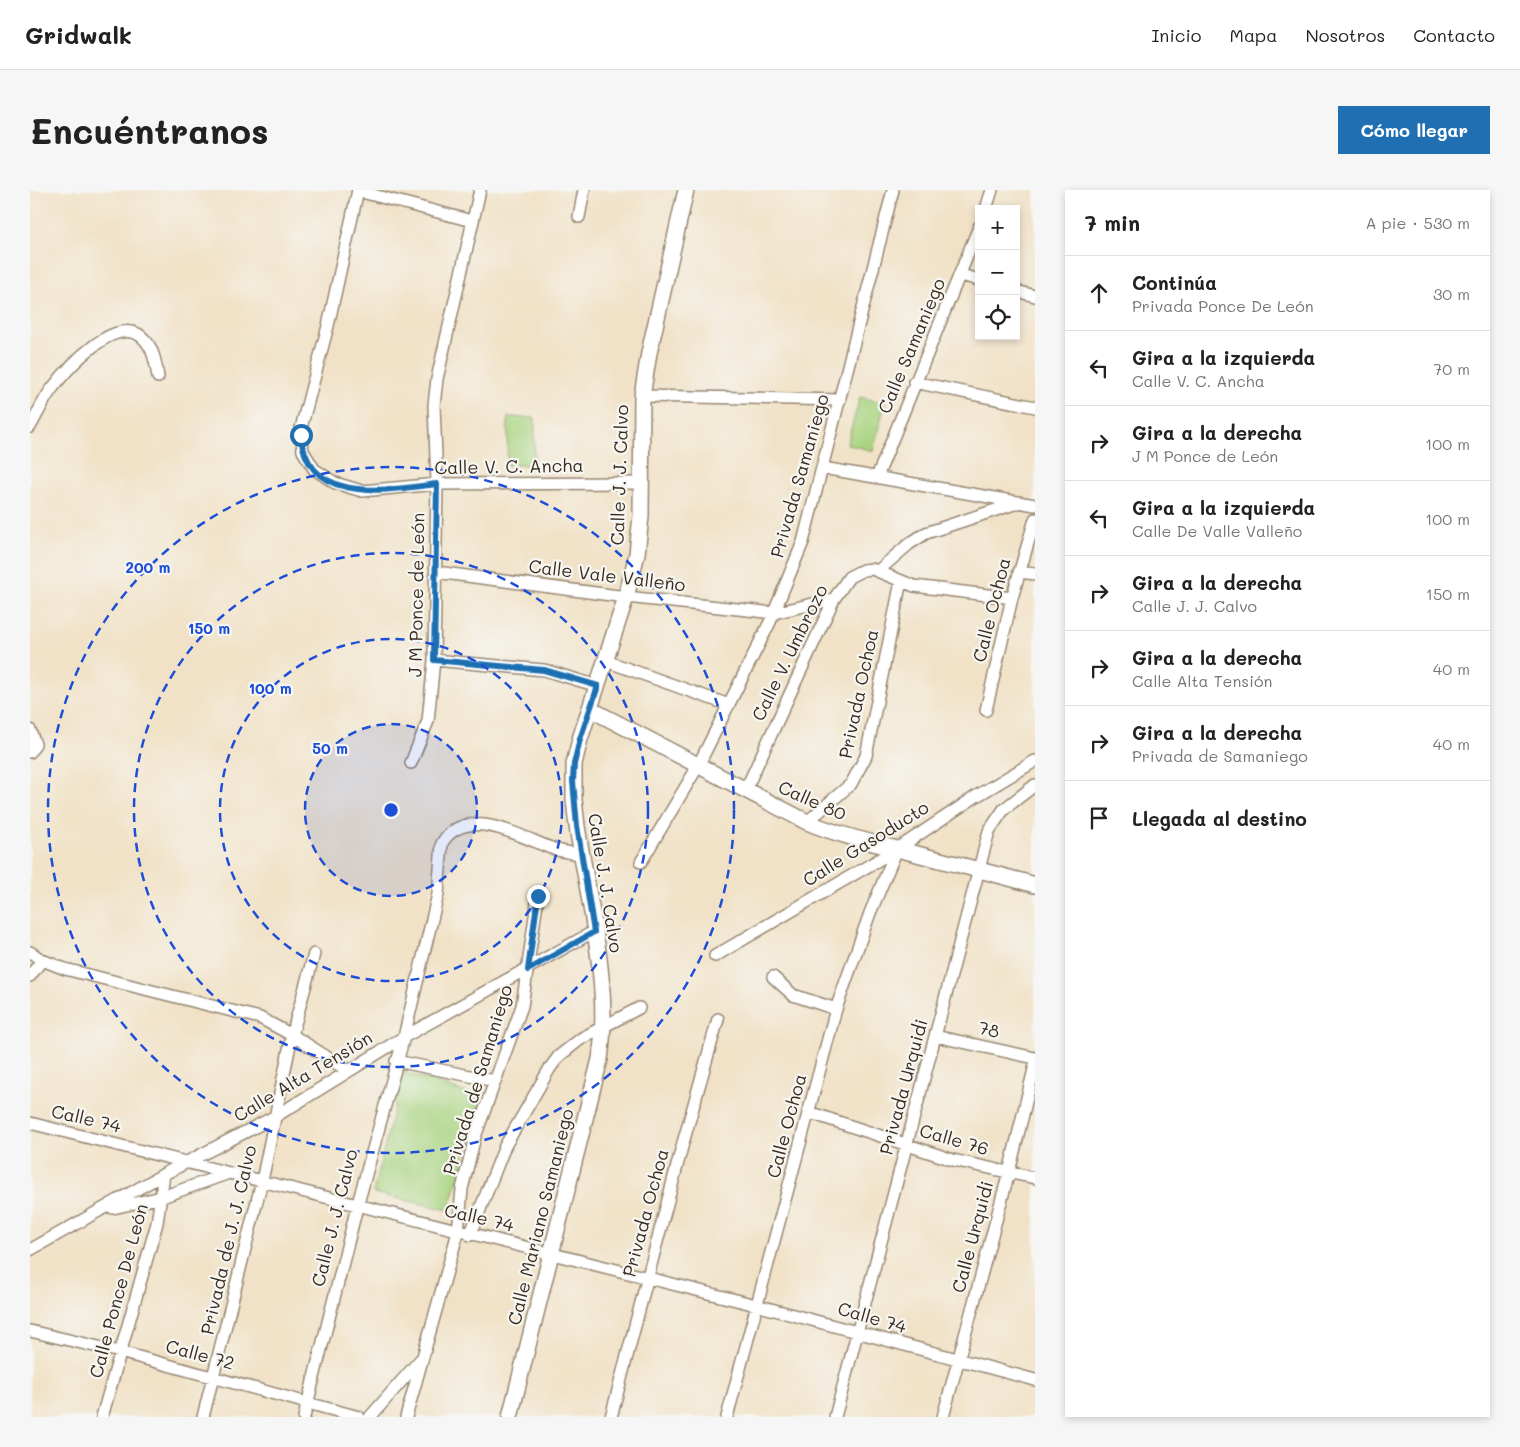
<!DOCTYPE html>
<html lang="es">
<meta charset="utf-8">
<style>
body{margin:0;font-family:Mali,sans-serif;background:#f6f6f6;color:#222}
.controls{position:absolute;right:15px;top:15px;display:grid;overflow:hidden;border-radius:0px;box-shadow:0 2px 8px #0003}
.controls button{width:45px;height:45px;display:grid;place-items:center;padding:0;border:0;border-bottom:1px solid #e0e0e0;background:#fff;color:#222;font:25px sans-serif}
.stop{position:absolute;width:15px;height:15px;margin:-11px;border:4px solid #1f6fb2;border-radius:50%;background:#fff}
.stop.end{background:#1f6fb2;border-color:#fff;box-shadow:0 1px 5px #0008}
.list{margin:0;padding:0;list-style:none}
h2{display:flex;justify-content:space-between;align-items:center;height:65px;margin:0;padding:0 20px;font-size:21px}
h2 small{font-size:16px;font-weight:400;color:#767676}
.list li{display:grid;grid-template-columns:32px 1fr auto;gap:15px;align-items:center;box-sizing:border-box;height:75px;padding:0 20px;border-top:1px solid #e0e0e0}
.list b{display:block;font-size:19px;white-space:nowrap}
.list p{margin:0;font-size:16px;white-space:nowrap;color:#767676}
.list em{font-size:16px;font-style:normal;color:#767676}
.icon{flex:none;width:28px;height:28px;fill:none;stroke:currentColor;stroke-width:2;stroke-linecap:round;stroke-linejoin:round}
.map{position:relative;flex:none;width:1005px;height:1227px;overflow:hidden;border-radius:0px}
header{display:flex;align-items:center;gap:30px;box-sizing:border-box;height:70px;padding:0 25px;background:#fff;border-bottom:1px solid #e0e0e0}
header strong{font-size:24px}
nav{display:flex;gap:28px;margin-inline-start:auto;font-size:18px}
.intro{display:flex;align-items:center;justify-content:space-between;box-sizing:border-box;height:120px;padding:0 30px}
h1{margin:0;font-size:35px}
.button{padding:12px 22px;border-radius:0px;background:#1f6fb2;color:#fff;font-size:18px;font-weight:700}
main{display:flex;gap:30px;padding:0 30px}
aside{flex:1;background:#fff;border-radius:0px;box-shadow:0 2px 8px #0003}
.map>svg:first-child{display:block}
</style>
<header>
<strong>Gridwalk</strong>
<nav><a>Inicio</a><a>Mapa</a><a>Nosotros</a><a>Contacto</a></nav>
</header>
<div class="intro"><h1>Encuéntranos</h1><a class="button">Cómo llegar</a></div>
<main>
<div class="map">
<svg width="1005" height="1227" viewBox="0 0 1005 1227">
<rect width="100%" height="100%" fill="#f6f6f2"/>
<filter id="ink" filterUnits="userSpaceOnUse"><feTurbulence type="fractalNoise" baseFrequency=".02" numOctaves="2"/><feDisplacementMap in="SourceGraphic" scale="10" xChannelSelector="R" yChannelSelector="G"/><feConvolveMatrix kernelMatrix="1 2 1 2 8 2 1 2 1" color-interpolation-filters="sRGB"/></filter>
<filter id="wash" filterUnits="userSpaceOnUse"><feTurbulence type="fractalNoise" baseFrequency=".0096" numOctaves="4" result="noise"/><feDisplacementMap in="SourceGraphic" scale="20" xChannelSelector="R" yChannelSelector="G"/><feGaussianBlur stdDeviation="1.12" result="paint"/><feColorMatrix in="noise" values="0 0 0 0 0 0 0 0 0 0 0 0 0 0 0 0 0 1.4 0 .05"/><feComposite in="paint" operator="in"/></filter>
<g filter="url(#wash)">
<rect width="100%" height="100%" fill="#f1e2c7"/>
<path fill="#a8d37f" stroke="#727e4e" d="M830,207l25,6 -12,48 -26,-7z
M478,227l27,1 -1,47h-27z
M373,882l80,26 -34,112 -76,-17z"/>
</g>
<g filter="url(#ink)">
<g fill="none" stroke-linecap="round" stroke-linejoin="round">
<defs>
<path id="street" d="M328,0l-30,136 -27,102 2,23 11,18 21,14 27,8 75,-7 205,-1
M328,1l114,30
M956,19l6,-19
M549,27l5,-27
M931,85l18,5
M986,101l19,5
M884,192l121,25
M612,206l198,4
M0,237c7,-12 13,-26 21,-37 15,-20 68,-82 95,-49 8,10 10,24 12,36
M793,278l212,37
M847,287l102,-250
M849,380l30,-26 17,-11 91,-30
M406,382l190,25 148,16 60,-14
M989,382l16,2
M404,470l110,10 54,16
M576,471l123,44
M956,520l26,-112 23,-79
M0,540l5,14 -5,8
M381,573l17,-42 6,-61 3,-176 -3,-79 3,-26 43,-189
M715,601l89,-192 15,-22 14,-7 9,-1 42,17 98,12
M777,632l44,-38 15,-28 35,-175
M611,672l57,-96 72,-144 33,-80 90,-352
M0,762l12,8 23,9 195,49 32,17 55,35
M685,766l182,-107 78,-52 60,-36
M0,786l12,-16
M743,787l20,18 43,14
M905,846l100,22
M366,871l99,20
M778,922l145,48 82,18
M0,933l726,182 279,75
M83,1018l49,-11 67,-24
M440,1045l35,-89 45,-78 9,-12 23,-18 57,-30
M0,1060l134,-76 112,-58 128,-79 189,-105
M0,1141l90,21 239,65
M72,1227l55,-194 7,-49
M173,1227l59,-236 30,-146 22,-81
M274,1227l53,-210 47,-170 34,-143 4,-51c23,-39 79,-6 109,5 10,4 20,5 30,6
M340,1227l50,-57
M376,1227l52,-185 4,-43 13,-52 47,-131 16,-110
M581,1227l72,-274 35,-124
M697,1227l109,-408 34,-96 27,-64
M805,1227l154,-586 15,-22 31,-24
M913,1227l66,-245 26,-107"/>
<path id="secondary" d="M560,519l217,113c34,14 67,21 102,30 43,11 84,21 126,33
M480,1227l90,-358c11,-75 -12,-159 -23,-233l-3,-26v-36l6,-25 46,-142 11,-43 4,-38 1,-120 7,-43 37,-163"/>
</defs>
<use href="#street" stroke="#968672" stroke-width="14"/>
<use href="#secondary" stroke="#968672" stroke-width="18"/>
<use href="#street" stroke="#fff" stroke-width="11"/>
<use href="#secondary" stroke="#fff" stroke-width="15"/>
</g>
</g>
<g fill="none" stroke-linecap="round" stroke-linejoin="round" filter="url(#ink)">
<path stroke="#1f6fb2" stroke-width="6" d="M271,245c6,71 87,55 136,49l-3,176 110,10 54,16 -18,53 -6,25 -1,17 4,45 17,106 -66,38 10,-74"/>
</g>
<circle cx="361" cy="620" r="86" fill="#1d4ed8" fill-opacity=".12"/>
<g fill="none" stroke="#1d4ed8" stroke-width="2.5" stroke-dasharray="9 6">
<circle cx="361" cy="620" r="86"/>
<circle cx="361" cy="620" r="171"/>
<circle cx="361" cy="620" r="257"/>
<circle cx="361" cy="620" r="343"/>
</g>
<g text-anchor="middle" stroke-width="4.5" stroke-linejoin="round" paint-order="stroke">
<g font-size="18" fill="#3b2a1e" stroke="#f6f6f2">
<text transform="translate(882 156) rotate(-67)" y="6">Calle Samaniego</text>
<text transform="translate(479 277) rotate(-1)" y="6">Calle V. C. Ancha</text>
<text transform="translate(590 285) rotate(-88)" y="6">Calle J. J. Calvo</text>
<text transform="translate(770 286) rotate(-74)" y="6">Privada Samaniego</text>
<text transform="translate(577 386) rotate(7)" y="6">Calle Vale Valleño</text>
<text transform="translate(387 405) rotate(-89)" y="6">J M Ponce de León</text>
<text transform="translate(962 420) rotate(-76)" y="6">Calle Ochoa</text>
<text transform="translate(760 463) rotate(-64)" y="6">Calle V. Umbrozo</text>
<text transform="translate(829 504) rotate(-78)" y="6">Privada Ochoa</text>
<text transform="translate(782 611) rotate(24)" y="6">Calle 80</text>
<text transform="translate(836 654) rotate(-32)" y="6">Calle Gasoducto</text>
<text transform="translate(575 693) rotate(81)" y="6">Calle J. J. Calvo</text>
<text transform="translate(959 840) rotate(13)" y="6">78</text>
<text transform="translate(273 887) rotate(-31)" y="6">Calle Alta Tensión</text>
<text transform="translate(448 890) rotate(-73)" y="6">Privada de Samaniego</text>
<text transform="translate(874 897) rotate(-75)" y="6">Privada Urquidi</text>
<text transform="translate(56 929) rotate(13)" y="6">Calle 74</text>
<text transform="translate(757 936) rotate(-75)" y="6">Calle Ochoa</text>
<text transform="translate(924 950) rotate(16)" y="6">Calle 76</text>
<text transform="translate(616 1023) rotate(-75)" y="6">Privada Ochoa</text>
<text transform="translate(511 1027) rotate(-76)" y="6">Calle Mariano Samaniego</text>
<text transform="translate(305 1028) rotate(-76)" y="6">Calle J. J. Calvo</text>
<text transform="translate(449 1028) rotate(13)" y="6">Calle 74</text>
<text transform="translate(943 1047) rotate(-75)" y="6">Calle Urquidi</text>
<text transform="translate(199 1050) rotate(-77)" y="6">Privada de J. J. Calvo</text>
<text transform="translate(89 1101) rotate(-75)" y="6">Calle Ponce De León</text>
<text transform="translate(842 1128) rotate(16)" y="6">Calle 74</text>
<text transform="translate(170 1165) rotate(15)" y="6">Calle 72</text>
</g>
</g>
<circle cx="361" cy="620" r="8" fill="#1d4ed8" stroke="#f6f6f2" stroke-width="2.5"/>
<g font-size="15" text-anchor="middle" font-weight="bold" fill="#1d4ed8" stroke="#f6f6f2" stroke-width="4.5" stroke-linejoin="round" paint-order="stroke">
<text x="118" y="383">200 m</text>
<text x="179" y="444">150 m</text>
<text x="240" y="504">100 m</text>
<text x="300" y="564">50 m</text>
</g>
</svg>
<div class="controls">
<button>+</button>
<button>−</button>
<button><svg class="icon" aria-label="locate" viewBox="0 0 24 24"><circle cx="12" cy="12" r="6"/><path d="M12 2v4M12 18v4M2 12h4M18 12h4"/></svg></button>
</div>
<div class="stop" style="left:271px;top:245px"></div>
<div class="stop end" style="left:508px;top:706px"></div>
</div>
<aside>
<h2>7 min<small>A pie · 530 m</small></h2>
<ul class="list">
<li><svg class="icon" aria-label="ahead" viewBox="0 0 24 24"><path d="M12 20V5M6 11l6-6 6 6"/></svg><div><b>Continúa</b><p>Privada Ponce De León</p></div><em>30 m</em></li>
<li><svg class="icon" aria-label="left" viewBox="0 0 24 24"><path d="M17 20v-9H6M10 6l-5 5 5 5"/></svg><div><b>Gira a la izquierda</b><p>Calle V. C. Ancha</p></div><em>70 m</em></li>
<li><svg class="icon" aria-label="right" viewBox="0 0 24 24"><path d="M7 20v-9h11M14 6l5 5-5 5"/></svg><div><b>Gira a la derecha</b><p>J M Ponce de León</p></div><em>100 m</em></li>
<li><svg class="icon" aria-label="left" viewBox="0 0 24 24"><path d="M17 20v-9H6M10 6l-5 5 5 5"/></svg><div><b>Gira a la izquierda</b><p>Calle De Valle Valleño</p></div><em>100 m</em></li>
<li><svg class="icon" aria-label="right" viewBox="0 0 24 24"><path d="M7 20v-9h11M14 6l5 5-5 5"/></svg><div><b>Gira a la derecha</b><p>Calle J. J. Calvo</p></div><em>150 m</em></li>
<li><svg class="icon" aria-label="right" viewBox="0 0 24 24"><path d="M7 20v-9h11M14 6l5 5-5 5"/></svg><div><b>Gira a la derecha</b><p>Calle Alta Tensión</p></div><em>40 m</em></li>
<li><svg class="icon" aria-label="right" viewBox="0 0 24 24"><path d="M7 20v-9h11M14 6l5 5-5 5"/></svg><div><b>Gira a la derecha</b><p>Privada de Samaniego</p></div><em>40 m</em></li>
<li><svg class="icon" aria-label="arrive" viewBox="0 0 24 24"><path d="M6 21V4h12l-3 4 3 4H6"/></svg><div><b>Llegada al destino</b></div></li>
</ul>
</aside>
</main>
